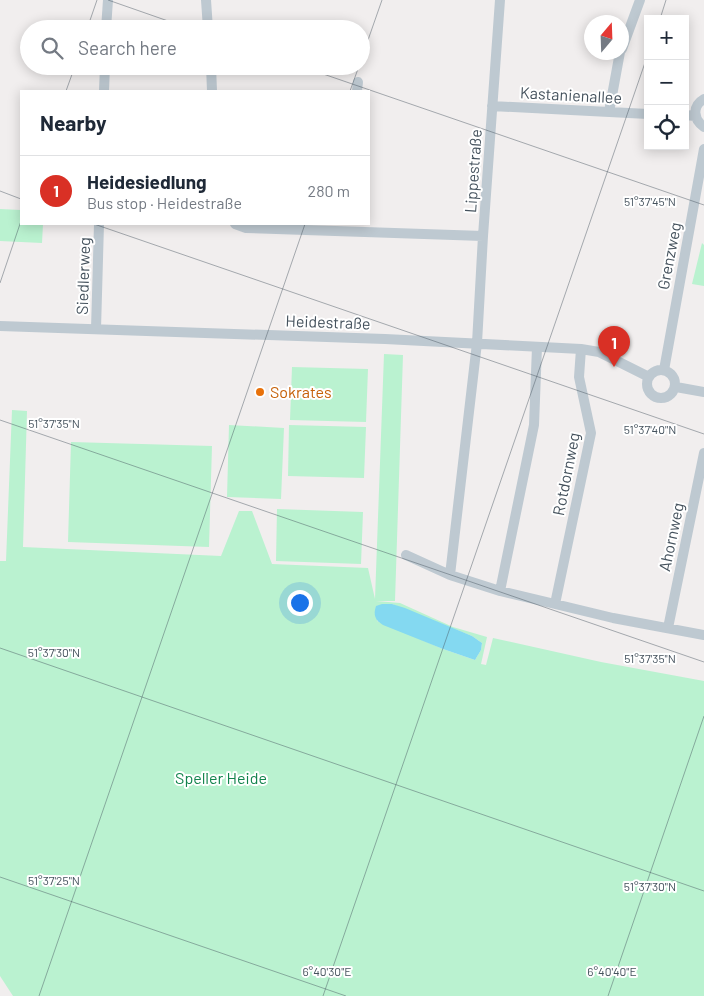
<!DOCTYPE html>
<meta charset="utf-8">
<style>
body{margin:0;font-family:Barlow,sans-serif;background:#f6f6f7;color:#1f2937}
.controls{position:absolute;right:15px;top:15px;display:grid;overflow:hidden;border-radius:0px;box-shadow:0 2px 12px #0003}
.controls button{width:45px;height:45px;display:grid;place-items:center;padding:0;border:0;border-bottom:1px solid #e0e1e3;background:#fff;color:#1f2937;font:25px sans-serif}
.compass{position:absolute;left:584px;top:15px;width:45px;height:45px;border-radius:50%;background:#fff;box-shadow:0 2px 12px #0003;rotate:19deg}
.you{position:absolute;left:299px;top:602px;width:18px;height:18px;margin:-12px;border:4px solid #fff;border-radius:50%;background:#1a73e8;box-shadow:0 0 0 8px #1a73e833}
.badge{display:grid;place-items:center;width:32px;height:32px;border-radius:50%;background:#d93025;color:#fff;font-size:16px;font-weight:700}
.pin{position:absolute;translate:-50% -41px;filter:drop-shadow(0 1px 2px #0008)}
.pin::after{content:'';position:absolute;top:26px;width:18px;height:15px;background:inherit;clip-path:polygon(0 0,100% 0,50% 100%)}
.list{margin:0;padding:0;list-style:none}
h2{display:flex;justify-content:space-between;align-items:center;height:65px;margin:0;padding:0 20px;font-size:21px}
h2 small{font-size:16px;font-weight:400;color:#747a83}
.list li{display:grid;grid-template-columns:32px 1fr auto;gap:15px;align-items:center;box-sizing:border-box;height:70px;padding:0 20px;border-top:1px solid #e0e1e3}
.list b{display:block;font-size:19px;white-space:nowrap}
.list p{margin:0;font-size:16px;white-space:nowrap;color:#747a83}
.list em{font-size:16px;font-style:normal;color:#747a83}
.icon{flex:none;width:28px;height:28px;fill:none;stroke:currentColor;stroke-width:2;stroke-linecap:round;stroke-linejoin:round}
.map{position:relative;flex:none;width:704px;height:996px;overflow:hidden}
.search{position:absolute;background:#fff;box-shadow:0 2px 12px #0003;left:20px;top:20px;width:350px;height:55px;display:flex;align-items:center;gap:12px;box-sizing:border-box;padding:0 18px;border-radius:28px;color:#747a83;font-size:19px}
.panel{position:absolute;background:#fff;box-shadow:0 2px 12px #0003;left:20px;top:90px;width:350px;height:135px;border-radius:0px}
.map>svg:first-child{display:block}
</style>
<div class="map">
<svg width="704" height="996" viewBox="0 0 704 996">
<rect width="100%" height="100%" fill="#f1eeee"/>
<path fill="#baf2d0" fill-rule="evenodd" d="M0,209l21,1v14h22l-1,19 -42,-2z
M702,243l2,2v41l-12,-2z
M384,354l19,1 -8,246h-19l24,2 53,24 34,10 -6,27 5,1 7,-27 108,24 103,19v315h-691l-13,-20v-415h6l6,-151 15,1 -4,136 198,9 18,-45h13l20,53 96,4 7,31zM392,604l80,32 10,7 -1,7 -6,10 -32,-11 -66,-28z
M292,367l76,2 -2,53 -76,-2z
M229,425l55,3 -3,71 -54,-2z
M289,425l77,2 -2,51 -76,-2z
M71,442l141,4 -3,101 -141,-5z
M277,509l86,3 -2,52 -85,-3z"/>
<path fill="#84d9f1" d="M382,604h10l13,4 67,28 10,7 -1,7 -6,10 -32,-11 -60,-24c-8,-5 -10,-10 -7,-19z"/>
<g fill="none" stroke-linecap="round" stroke-linejoin="round">
<path stroke="#bec9d1" stroke-width="10" d="M206,0l2,29
M500,0l-17,236 -6,107 -27,232 50,16 55,13 36,-171 -12,-56 2,-28
M106,29l2,-29
M622,49l18,-49
M211,66l1,25
M104,91l1,-25
M357,91l1,-9
M704,99c-12,7 -11,20 0,28
M492,106l156,8
M609,112l11,-60
M685,115l10,1
M235,224l11,4 237,8
M0,326l385,13 196,10 18,3 50,25
M96,329l3,-105
M647 384a14 14 0 1 1 28 0a14 14 0 1 1-28 0Z
M664,370l40,-221
M676,387l28,5
M406,555l44,20
M500,591l34,-166 3,-78
M555,604l58,14 91,17
M668,628l36,-175"/>
</g>
<path fill="none" stroke="#45525d" stroke-width="1" stroke-opacity="0.45" d="M108,0l83,29M660,19l6,-19M87,29l10,-29M361,60l21,-60M300,66l404,139M66,91l9,-25M350,91l9,-25M0,191l21,8M94,224l610,210M0,283l21,-62M0,420l704,242M0,648l704,243M0,877l346,119M39,996l266,-772M323,996l325,-942M608,996l96,-280"/>
<circle fill="#e8710a" stroke="#fff" stroke-width="2" cx="260" cy="392" r="5"/>
<g text-anchor="middle" stroke-width="4" stroke-linejoin="round" paint-order="stroke">
<g font-size="16" fill="#45525d" stroke="#fff">
<text transform="translate(571 95) rotate(3)" y="6">Kastanienallee</text>
<text transform="translate(473 171) rotate(-86)" y="6">Lippestraße</text>
<text transform="translate(669 256) rotate(-79)" y="6">Grenzweg</text>
<text transform="translate(83 276) rotate(-88)" y="6">Siedlerweg</text>
<text transform="translate(328 322) rotate(2)" y="6">Heidestraße</text>
<text transform="translate(566 474) rotate(-79)" y="6">Rotdornweg</text>
<text transform="translate(671 537) rotate(-78)" y="6">Ahornweg</text>
</g>
<g font-size="16" fill="#c56008" stroke="#fff" text-anchor="start">
<text x="270" y="398">Sokrates</text>
</g>
<g font-size="16" fill="#11834c" stroke="#fff">
<text x="221" y="784">Speller Heide</text>
</g>
</g>
<g font-size="12" text-anchor="middle" fill="#45525d" stroke="#fff" stroke-width="4" stroke-linejoin="round" paint-order="stroke">
<text x="650" y="206">51°37'45"N</text>
<text x="54" y="428">51°37'35"N</text>
<text x="650" y="434">51°37'40"N</text>
<text x="54" y="657">51°37'30"N</text>
<text x="650" y="663">51°37'35"N</text>
<text x="54" y="885">51°37'25"N</text>
<text x="650" y="891">51°37'30"N</text>
<text x="327" y="976">6°40'30"E</text>
<text x="612" y="976">6°40'40"E</text>
</g>
</svg>
<div class="controls">
<button>+</button>
<button>−</button>
<button><svg class="icon" aria-label="locate" viewBox="0 0 24 24"><circle cx="12" cy="12" r="6"/><path d="M12 2v4M12 18v4M2 12h4M18 12h4"/></svg></button>
</div>
<svg class="compass" viewBox="-18 -18 36 36"><path d="M0-13l5 13h-10z" fill="#e53935"/><path d="M0 13l5-13h-10z" fill="#747a83"/></svg>
<div class="you"></div>
<div class="pin badge" style="left:614px;top:367px">1</div>
<div class="search"><svg class="icon" aria-label="search" viewBox="0 0 24 24"><circle cx="10" cy="10" r="6"/><path d="M15 15l6 6"/></svg>Search here</div>
<section class="panel">
<h2>Nearby<small></small></h2>
<ul class="list">
<li><span class="badge">1</span><div><b>Heidesiedlung</b><p>Bus stop · Heidestraße</p></div><em>280 m</em></li>
</ul>
</section>
</div>
